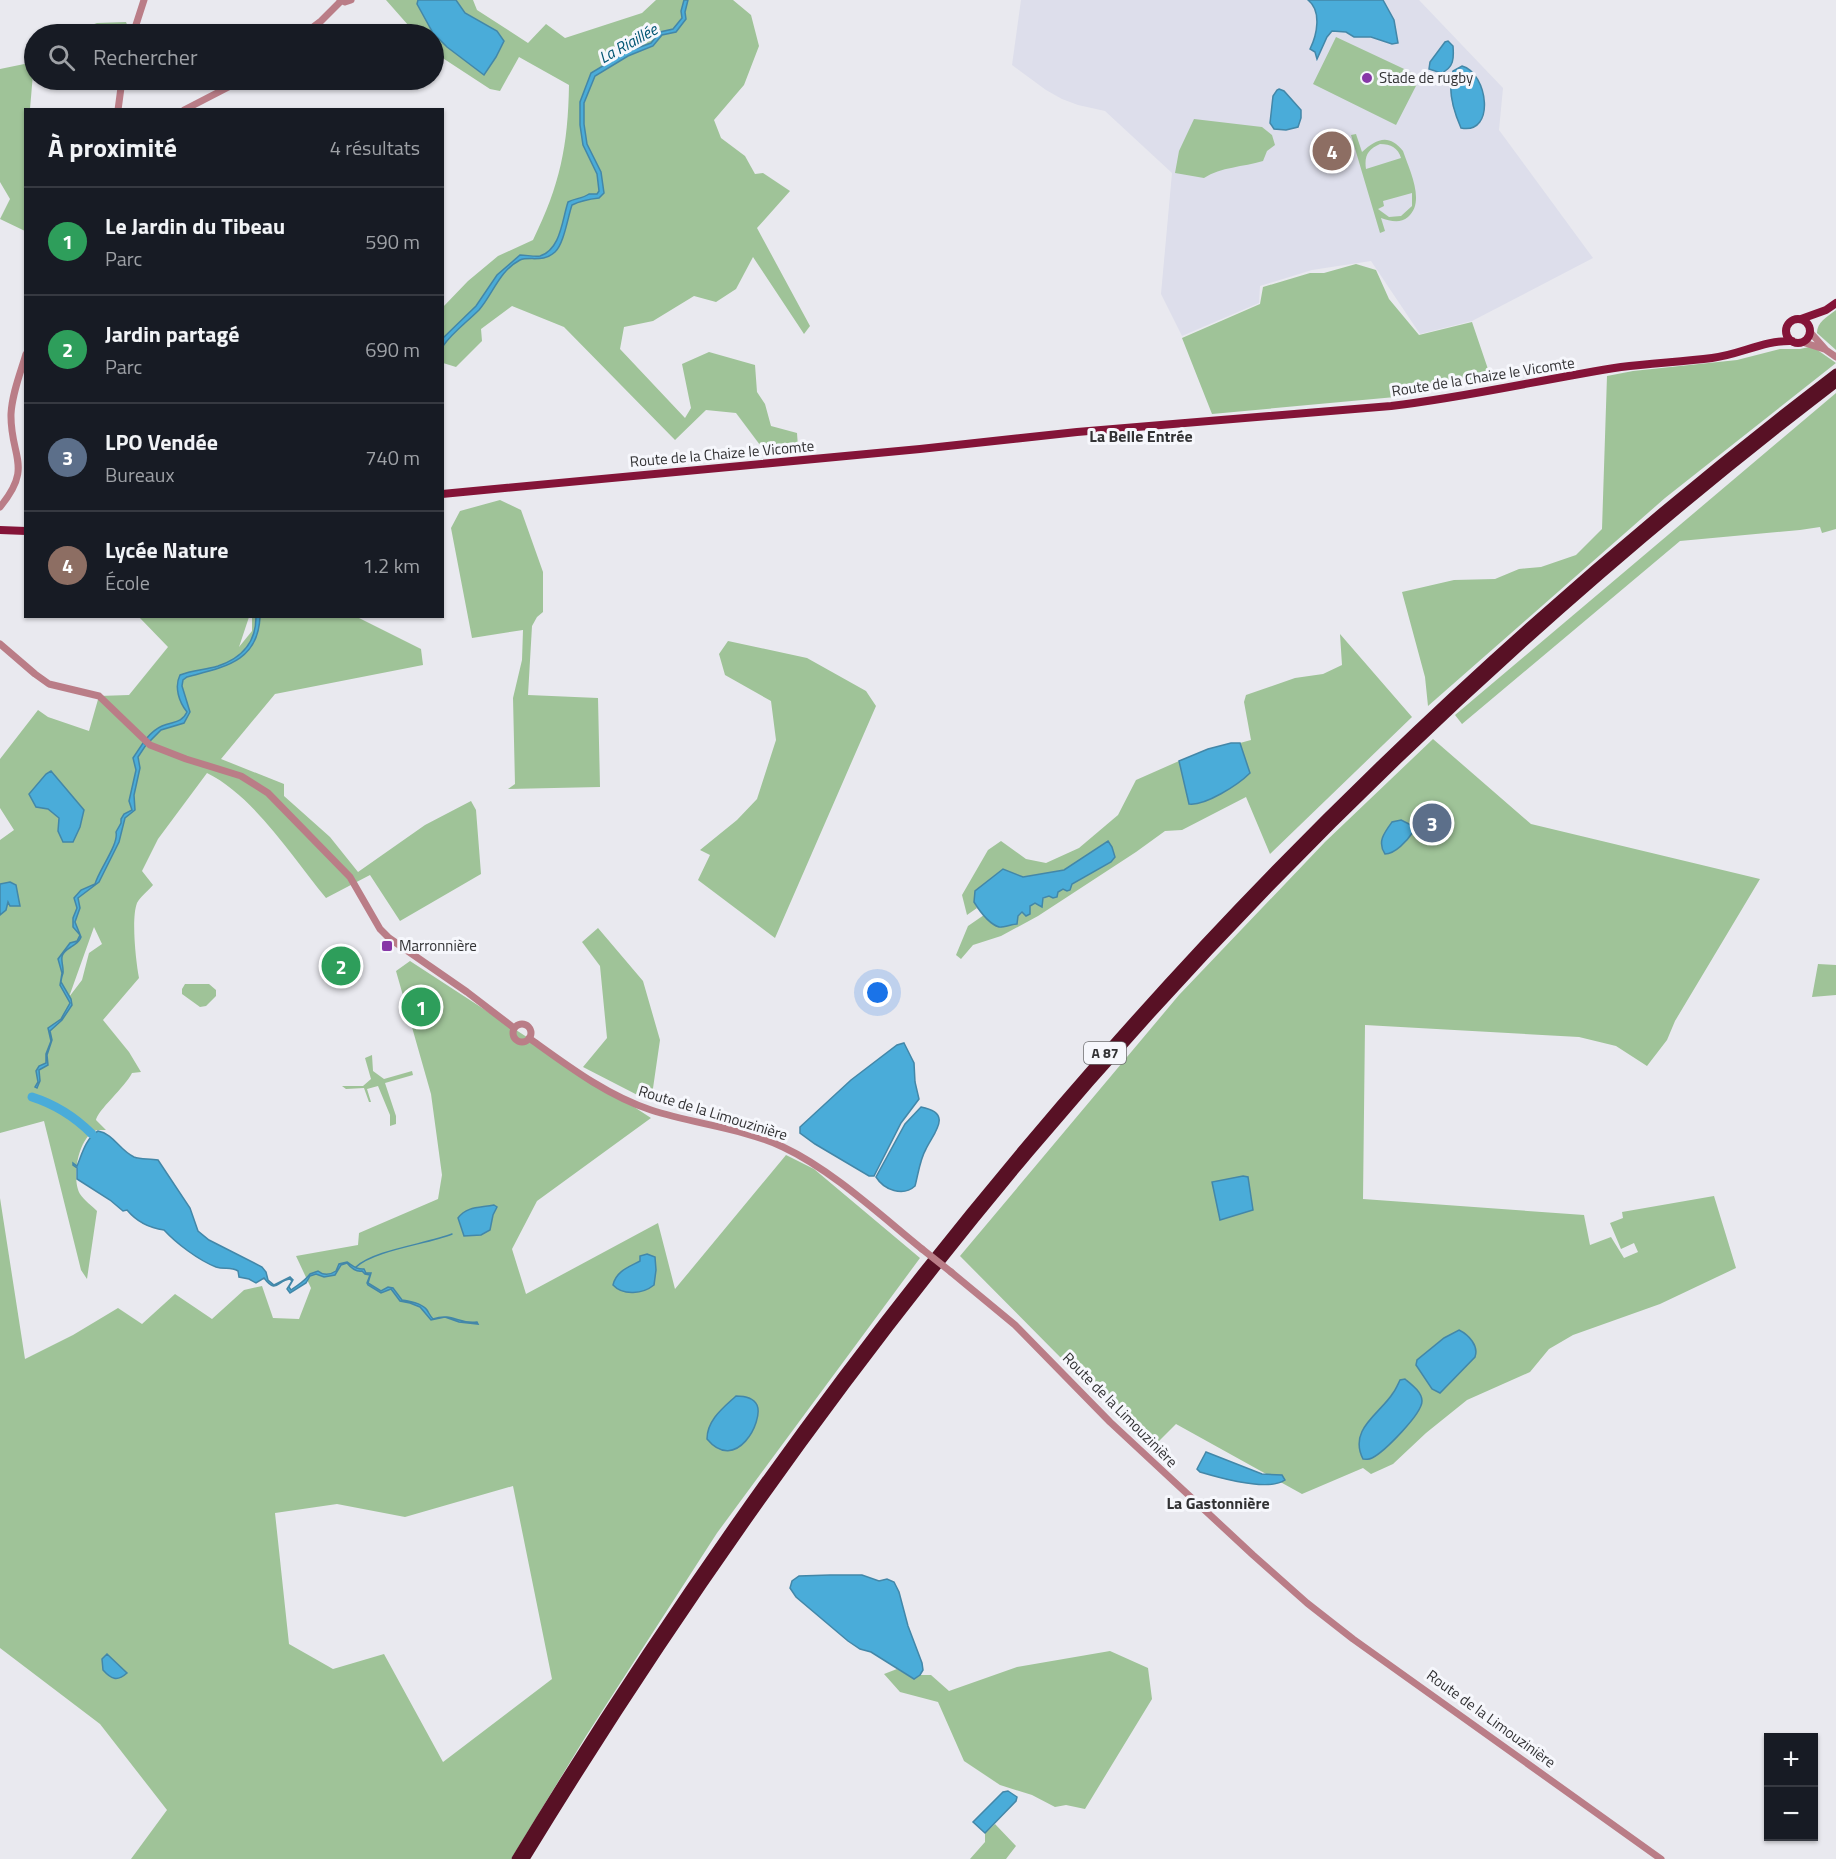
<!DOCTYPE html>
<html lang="fr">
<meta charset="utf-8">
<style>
body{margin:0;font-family:"Titillium Web",sans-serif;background:#20242c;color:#f1f3f6}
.controls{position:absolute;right:18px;bottom:18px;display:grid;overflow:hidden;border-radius:0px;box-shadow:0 2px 4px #0004}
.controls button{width:54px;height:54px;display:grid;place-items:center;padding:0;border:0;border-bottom:2px solid #363941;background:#171b24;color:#f1f3f6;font:30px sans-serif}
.you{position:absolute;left:878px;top:993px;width:21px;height:21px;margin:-15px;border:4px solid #fff;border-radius:50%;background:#1a73e8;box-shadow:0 0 0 9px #1a73e833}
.badge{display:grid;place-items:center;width:39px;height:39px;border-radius:50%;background:#d93025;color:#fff;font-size:20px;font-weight:700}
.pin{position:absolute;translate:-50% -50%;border:3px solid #fff;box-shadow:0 2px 6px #0006}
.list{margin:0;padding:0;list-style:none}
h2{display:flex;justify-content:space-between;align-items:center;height:78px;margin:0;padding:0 24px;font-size:26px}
h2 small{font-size:20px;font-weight:400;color:#9ea1a6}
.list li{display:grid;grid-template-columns:39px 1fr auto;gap:18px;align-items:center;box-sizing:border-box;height:108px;padding:0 24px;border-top:2px solid #363941}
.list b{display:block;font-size:22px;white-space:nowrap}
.list p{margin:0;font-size:20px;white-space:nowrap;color:#9ea1a6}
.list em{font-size:20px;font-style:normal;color:#9ea1a6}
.icon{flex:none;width:33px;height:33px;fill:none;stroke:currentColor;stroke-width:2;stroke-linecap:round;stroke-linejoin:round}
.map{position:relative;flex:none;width:1836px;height:1859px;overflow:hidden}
.search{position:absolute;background:#171b24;box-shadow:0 2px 4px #0004;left:24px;top:24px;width:420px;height:66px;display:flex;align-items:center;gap:15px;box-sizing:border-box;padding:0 21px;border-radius:33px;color:#9ea1a6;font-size:22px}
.panel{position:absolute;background:#171b24;box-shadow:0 2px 4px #0004;left:24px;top:108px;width:420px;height:510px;border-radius:0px}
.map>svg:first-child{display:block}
</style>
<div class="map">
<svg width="1836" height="1859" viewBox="0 0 1836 1859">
<rect width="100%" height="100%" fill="#e9e9ef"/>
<path fill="#dddeeb" d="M1021,0h398l84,88 -4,42 94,128 -121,63 -52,13 -49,-73 -59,9 -52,16 -1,17 -77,33 -21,-42 11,-121 -67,-62 -27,-6 -16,-6 -16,-9 -34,-25z"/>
<path fill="#9fc398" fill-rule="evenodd" d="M386,0h87l4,10 51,33 18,-19 19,14 77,-25 14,-13h77l18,15 8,31 -15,39 -30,35 7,18 24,18 10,18 8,-1 27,18 -33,37 53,98 -6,8 -51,-77 -17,32 -20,13 -22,-6 -41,25 -29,6 -4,22 65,69 6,-10 -9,-44 27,-12 46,13 2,27 8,12 6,22 26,7 1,14 -35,2 -27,-36 -30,-3 -31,30 -111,-113 -52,-21 -31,23 1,12 -26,26 -13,-4v-56l25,-26 30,-25 35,-16c27,-55 35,-94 36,-155l-50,-28 -19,34 -10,-2 -52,-34 -4,-4v-17h-18z
M126,22l4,10c-10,-1 -20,-3 -29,-2 -12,0 -22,5 -34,4l30,-11z
M1336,37l81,38 1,7 -22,43 -83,-41z
M34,62l-4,47 -4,1 -1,121 -25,-12 10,-20 -10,-17v-113z
M1194,119l68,8 10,8 3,10 -8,6 -4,10c-20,6 -42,6 -59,17l-29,-5 4,-22z
M1356,134l6,18c14,-13 27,-19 41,-1 6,18 23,51 5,66 -8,7 -18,4 -27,1l4,13 -5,2 -29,-98zM1380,144c11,0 18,4 21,14l-35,11c-2,-13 2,-20 14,-25zM1412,193v13l-11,10 -12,1 -11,-8 6,-3 -1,-5z
M1356,264l20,6 13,29 30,36 53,-13 18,53 -73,20 -205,19 -30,-76 78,-34 3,-17 47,-14h14z
M1836,310v40l-19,-17c0,-11 10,-16 19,-23z
M1809,347l7,2 20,14 -171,135 -237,208 -3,-29 -23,-85 52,-12 41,-1 24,-10 22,-2 35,-12 26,-26 5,-153 26,-5 104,-11 43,-11h20z
M1836,393v136l-14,4 -2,-6 -20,3 -120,11 -218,183 -7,-9z
M500,500l21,10 22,62v40l-6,5 -5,9 -4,69 70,3 2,89 -92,2 7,-5 -2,-86 9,-38 1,-30 -51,8 -21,-110 9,-17z
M139,617h110l-10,30 13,-16v-14h105l64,32 2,16 -148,29 -54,65 63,25v12l46,41 28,35 67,-47 46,-24 5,9 5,64 -81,47 -30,-46 -44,23c-33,-40 -72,-102 -119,-125l-49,66 -16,32 11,14c-5,6 -13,12 -16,18 -6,16 -1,59 2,75l-36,42 26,32 12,20 -9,1c-7,14 -35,38 -36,47l10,10c-1,0 -8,0 -9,0 -19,6 -26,49 -17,64 4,6 12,12 17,17l-10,68 -6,-9 -37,-149 -44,12v-293l14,-10 -14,-22v-49l38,-49 10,7 41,14 10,-35 30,-1 39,-48zM94,927l8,17 -13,9 -7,27 -13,17z
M1340,634l72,83 -142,137 -24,-57 -64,33 -17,1 -29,21 -98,64 -37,20 -28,9 -12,14 -5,-4 12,-29 16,-11 14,12 12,-4 20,-17 81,-44 4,-5 -3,-10 -48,23 -41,7 -49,25 3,6 -10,7 -5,-20 26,-45 13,-9 25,18 20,4 33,-15 39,-33 18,-35 43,-19 10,43 61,-31 -10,-30 11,-3 -7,-38 2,-7 49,-17 28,-4 19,-9z
M728,641l79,17 59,33 10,15 -101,232 -77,-58 12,-25 -10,-5 37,-30 20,-21 19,-59 -5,-39 -46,-26 -6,-21z
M1433,739l98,85 229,55 -85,142 -8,19 -20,26 -31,-20 -37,-9 -214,-12 -2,174 221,16 6,30 21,-8 13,21 14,-6 -4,-9 -13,6 -11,-26 13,-5 -1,-6 92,-16 22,72 -76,36 -87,31 -24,14 -19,23 -63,28 -41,33 -33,31 -22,10 -8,-6 -61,26 -126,-70 -25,25 -191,-193 219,-261 146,-153z
M598,928l45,53 17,59 -9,62 -68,-35 24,-29 -7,-72 -18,-24z
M410,961l241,157 -114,83 -25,48 14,45 132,-71 17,66 111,-134 28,14 106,89 -203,275 -131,203 -75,123h-380l36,-49 -67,-86 -100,-76v-450l25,161 48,-24 45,-27 24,16 33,-30 37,25 32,-29 18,-4 11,32 26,1 12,-31 -15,-32 62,-11 1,-12 79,-34 4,-24 -11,-81 -35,-123zM513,1486l39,193 -109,83 -59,-108 -51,15 -44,-25 -14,-131 62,-9 68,13z
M1818,964l18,1v30l-24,2z
M185,984h24l7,6v6l-10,10 -6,1 -18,-13v-5z
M372,1055l1,16 11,8 28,-8 1,4 -28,8 11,33v8l-6,2v-11l-12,-29 -11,3 4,13h-2l-5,-14 -18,1 -4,-3h21l8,-7 -6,-21z
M1110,1651l38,17 4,31 -67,110 -19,-4 -11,2 -23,-12 -32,-10 -36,-24 -26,-59 -38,-10 -16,-18 13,-5 17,10 6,-4h11l18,16 68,-24z
M995,1824l21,22 -10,13h-36l15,-17v-9z"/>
<path fill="#4aacd9" stroke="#4387a8" stroke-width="1.5" d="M418,0h38l9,13 32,18 7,10 -8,16 -12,18 -37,-28 -14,-14 -16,-29z
M684,0h4l-3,12 1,7 -10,13 -14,3 -9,11 -25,10 -33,20 -11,27v21l3,20 14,28 3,21 -5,5c-9,1 -19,3 -27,7 -4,11 -8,39 -17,47 -12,11 -25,4 -35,8 -21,11 -27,34 -41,50 -12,12 -26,22 -36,36v-8l33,-32 21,-31 23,-20c6,0 15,2 20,1 21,-7 22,-36 28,-54 7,-4 14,-3 21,-8h8l2,-3 -2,-17 -14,-29 -3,-20v-23l11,-29 35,-21 25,-9 9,-11 13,-3 9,-11 -1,-7z
M1308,0h75l11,20 4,23 -6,1 -21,-7h-17l-8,-5 -14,-1 -5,6 -10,22 -2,-7 -5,-3c7,-14 12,-38 -2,-49z
M1448,41l5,5c1,12 1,22 -12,27l-12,-4 1,-7 15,-20z
M1462,66c26,7 34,69 -1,62 -8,-18 -14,-38 -8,-57z
M1279,89l5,2 17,19v8l-3,9 -12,3 -12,-1 -4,-6 3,-27 4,-6z
M256,617h4c-2,45 -36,50 -73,60l-4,3 -1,6 8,26 -6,11 -23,7 -11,11 -4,-2c5,-6 9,-10 16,-13 11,-5 19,-2 25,-14 -8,-10 -13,-25 -7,-37 12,-5 25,-5 38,-9 24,-8 38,-24 38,-49z
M143,743l3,2 -8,12 2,11 -6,27 1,15 -10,8 -6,24 -20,40 -21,16 2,10 -5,14 6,15c-2,6 -5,6 -10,10 -15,9 -7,14 -8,26 -1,3 -2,6 -2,9l10,17 1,6 -10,15 -12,11 2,9 -5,15 1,10 -9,5 1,11 -3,7 -2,-1 3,-5 -2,-11 3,-5 7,-3v-9l5,-13 -3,-13 13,-9 9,-16 -10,-18 2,-12 -4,-14 12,-16 7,-2 3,-6 -7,-8v-9l4,-10 -3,-10 7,-8 14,-6c4,-14 24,-40 21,-52l5,-9v-4l3,-5 8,-4 -3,-9 7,-31 -3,-12z
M1231,743h9l10,30c-12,12 -45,33 -61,31l-10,-43 29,-12z
M51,771l33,39 -4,17 -7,15h-10l-5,-11 1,-13 -11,-9 -12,-2 -7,-13 17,-20z
M1401,820l12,6v6c-6,9 -18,22 -28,22 -8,-12 -1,-21 7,-32z
M1108,841l4,6 3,10 -4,5 -39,22 -2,6 -3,1 -4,-2 -5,3 -1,5 -4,1 -4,-2 -6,2 -1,9 -7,-4 -5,3v8l-4,2 -4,-4 -4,4 -1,8c-4,0 -15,4 -18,3 -10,-3 -20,-17 -25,-25l1,-11 28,-22 20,8 41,-7z
M10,882l6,3 4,21h-10l-2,-4 -2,8 -6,5v-31z
M904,1043l10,20 1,19 4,17 -18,24 -27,53h-5l-54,-32 -15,-11v-6l51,-47 46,-35z
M921,1107c32,6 14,24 5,42 -6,10 -8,26 -11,37 -12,11 -31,4 -39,-9l29,-53z
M98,1131c16,3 21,19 36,26 7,3 16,1 24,3l32,48 8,23 11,9 53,27 4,5 2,8 6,5 16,-8 3,3 -4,7 2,3c8,-6 13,-8 19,-16l8,-3c6,5 12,4 18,0l3,-7 8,-2c5,3 9,8 17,7l2,4h5l-3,10 13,8 7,-4 5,1 9,12c7,1 20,3 25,10 2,3 3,6 6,9 20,-7 25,6 44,3l1,2 -19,-2 -14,-5 -14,3 -11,-13 -10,-4 -10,-2 -9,-12 -10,4 -13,-8 -1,-2 3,-8 -5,-1 -3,-3c-6,1 -11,-3 -15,-8l-6,2 -6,10 -11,2 -8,-3 -6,2 -4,7 -16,10 -3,-4 5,-8 -2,-2c-13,1 -13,16 -26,-1l-8,5 -7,-4 -10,-2 -1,-6c-8,-5 -13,-1 -22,-4 -18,-7 -40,-24 -52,-37 -15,-2 -27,-8 -37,-20l-4,1 -13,-11 -33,-21v-11l-4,-3v-2l4,3c5,-12 9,-28 21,-35z
M1243,1176l5,1 5,33 -33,10 -8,-38z
M494,1205l3,2 -4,8 -3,15 -9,5 -17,1 -6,-18c9,-12 22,-10 36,-13z
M647,1254l8,3 1,13 -2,15c-11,9 -31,11 -41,0 3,-14 16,-18 27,-24v-5z
M1459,1330c10,5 20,16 16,27l-35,36 -8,-4 -16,-24 1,-5 27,-22z
M1405,1379c6,5 17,13 17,22 0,13 -38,51 -50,57 -4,2 -4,1 -9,1 -15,-30 17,-45 30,-66 3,-4 5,-9 7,-13z
M736,1396c8,0 17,1 21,9 7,16 -21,69 -50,34 0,-19 16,-31 29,-43z
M1206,1452l56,22 20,1 3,5c-17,12 -65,-2 -85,-8l-3,-3z
M830,1575h32l17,6 8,-2 7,3 5,10 9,34 14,37 1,7 -3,5 -6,4 -43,-27 -11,-3 -12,-8 -52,-44 -6,-9 2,-7 7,-5z
M107,1654l20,19c-10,9 -16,6 -24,-3l-1,-11z
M1008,1791l9,6 -1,4 -31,32 -12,-11 30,-30z"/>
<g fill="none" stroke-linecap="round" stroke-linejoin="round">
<path stroke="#4387a8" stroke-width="1.5" d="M356,1267c18,-17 71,-23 96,-33"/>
<path stroke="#4aacd9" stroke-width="9" d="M32,1097c22,7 44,21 60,37"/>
<path stroke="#ba7d87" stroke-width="7" d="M340,0l5,2 6,-2
M133,34l11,-34
M304,34l17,-13 20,-20
M118,110l4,-30
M184,110l58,-30
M1810,332l16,18 10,7
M1802,342l22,7
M0,507c34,-41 10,-50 11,-93 1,-20 9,-40 15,-60
M0,644l35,30 14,10 50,12 51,49 36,14 55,17 27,17 82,84 30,52 9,9 78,54 47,36
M513 1033a9 9 0 1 1 18 0a9 9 0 1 1-18 0Z
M529,1038c39,28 77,57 122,72 43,14 91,18 132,37 49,23 97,68 139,102
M951,1272l64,53 95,97 143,133 54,48 46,36 308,220"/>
<path stroke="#841438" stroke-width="8" d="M1786 331a12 12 0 1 1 24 0a12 12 0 1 1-24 0Z
M1801,319l25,-9 10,-7
M442,494l478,-45 157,-17 314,-26c77,-9 153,-27 230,-39 30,-4 60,-5 91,-9 27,-3 52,-18 80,-17
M0,530l26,1"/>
<path stroke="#581125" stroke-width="9" d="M516,1859c172,-283 367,-553 586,-802 221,-252 468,-480 734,-684
M525,1859c151,-247 318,-484 504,-706 241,-285 511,-543 807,-770"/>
<path stroke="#ba7d87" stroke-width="7" d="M922,1249l29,23"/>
</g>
<g fill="#8738a7" stroke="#f6f7fc" stroke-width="2">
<circle cx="1367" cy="78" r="6"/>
<rect x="381" y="940" width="12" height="12" rx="3"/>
</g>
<g text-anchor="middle" stroke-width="6" stroke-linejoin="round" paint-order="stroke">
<rect fill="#f6f7fc" stroke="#6d6d70" stroke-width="1.5" x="1084" y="1042" width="42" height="22" rx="4.5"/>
<g font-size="14" font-weight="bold" fill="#323234">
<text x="1105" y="1058">A 87</text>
</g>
<g font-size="15" fill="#323234" stroke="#f6f7fc" text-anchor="start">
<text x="1379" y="83">Stade de rugby</text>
<text x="399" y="951">Marronnière</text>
</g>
<g font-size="15" fill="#323234" stroke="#f6f7fc">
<text transform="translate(1483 377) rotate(-9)" y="5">Route de la Chaize le Vicomte</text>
<text transform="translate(722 454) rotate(-5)" y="5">Route de la Chaize le Vicomte</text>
<text transform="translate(713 1113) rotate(17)" y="5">Route de la Limouzinière</text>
<text transform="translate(1120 1410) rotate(45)" y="5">Route de la Limouzinière</text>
<text transform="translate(1491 1719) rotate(36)" y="5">Route de la Limouzinière</text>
</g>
<g font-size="16" font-style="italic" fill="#005573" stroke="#f6f7fc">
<text transform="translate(628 43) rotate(-29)" y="6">La Riaillée</text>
</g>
<g font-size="16" font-weight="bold" fill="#323234" stroke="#f6f7fc">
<text x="1141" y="442">La Belle Entrée</text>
<text x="1218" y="1509">La Gastonnière</text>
</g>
</g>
</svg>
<div class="controls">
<button>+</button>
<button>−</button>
</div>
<div class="you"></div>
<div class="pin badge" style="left:421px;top:1007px;background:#2e9e5b">1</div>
<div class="pin badge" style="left:341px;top:966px;background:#2e9e5b">2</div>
<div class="pin badge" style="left:1432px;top:823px;background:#5c6f8a">3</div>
<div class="pin badge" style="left:1332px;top:151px;background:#8d6e63">4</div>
<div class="search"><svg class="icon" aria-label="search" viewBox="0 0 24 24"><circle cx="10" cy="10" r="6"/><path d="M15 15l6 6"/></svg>Rechercher</div>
<section class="panel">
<h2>À proximité<small>4 résultats</small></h2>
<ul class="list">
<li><span class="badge" style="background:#2e9e5b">1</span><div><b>Le Jardin du Tibeau</b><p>Parc</p></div><em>590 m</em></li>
<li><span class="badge" style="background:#2e9e5b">2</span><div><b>Jardin partagé</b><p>Parc</p></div><em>690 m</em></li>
<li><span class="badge" style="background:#5c6f8a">3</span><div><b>LPO Vendée</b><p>Bureaux</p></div><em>740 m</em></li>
<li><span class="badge" style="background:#8d6e63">4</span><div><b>Lycée Nature</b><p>École</p></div><em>1.2 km</em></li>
</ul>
</section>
</div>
